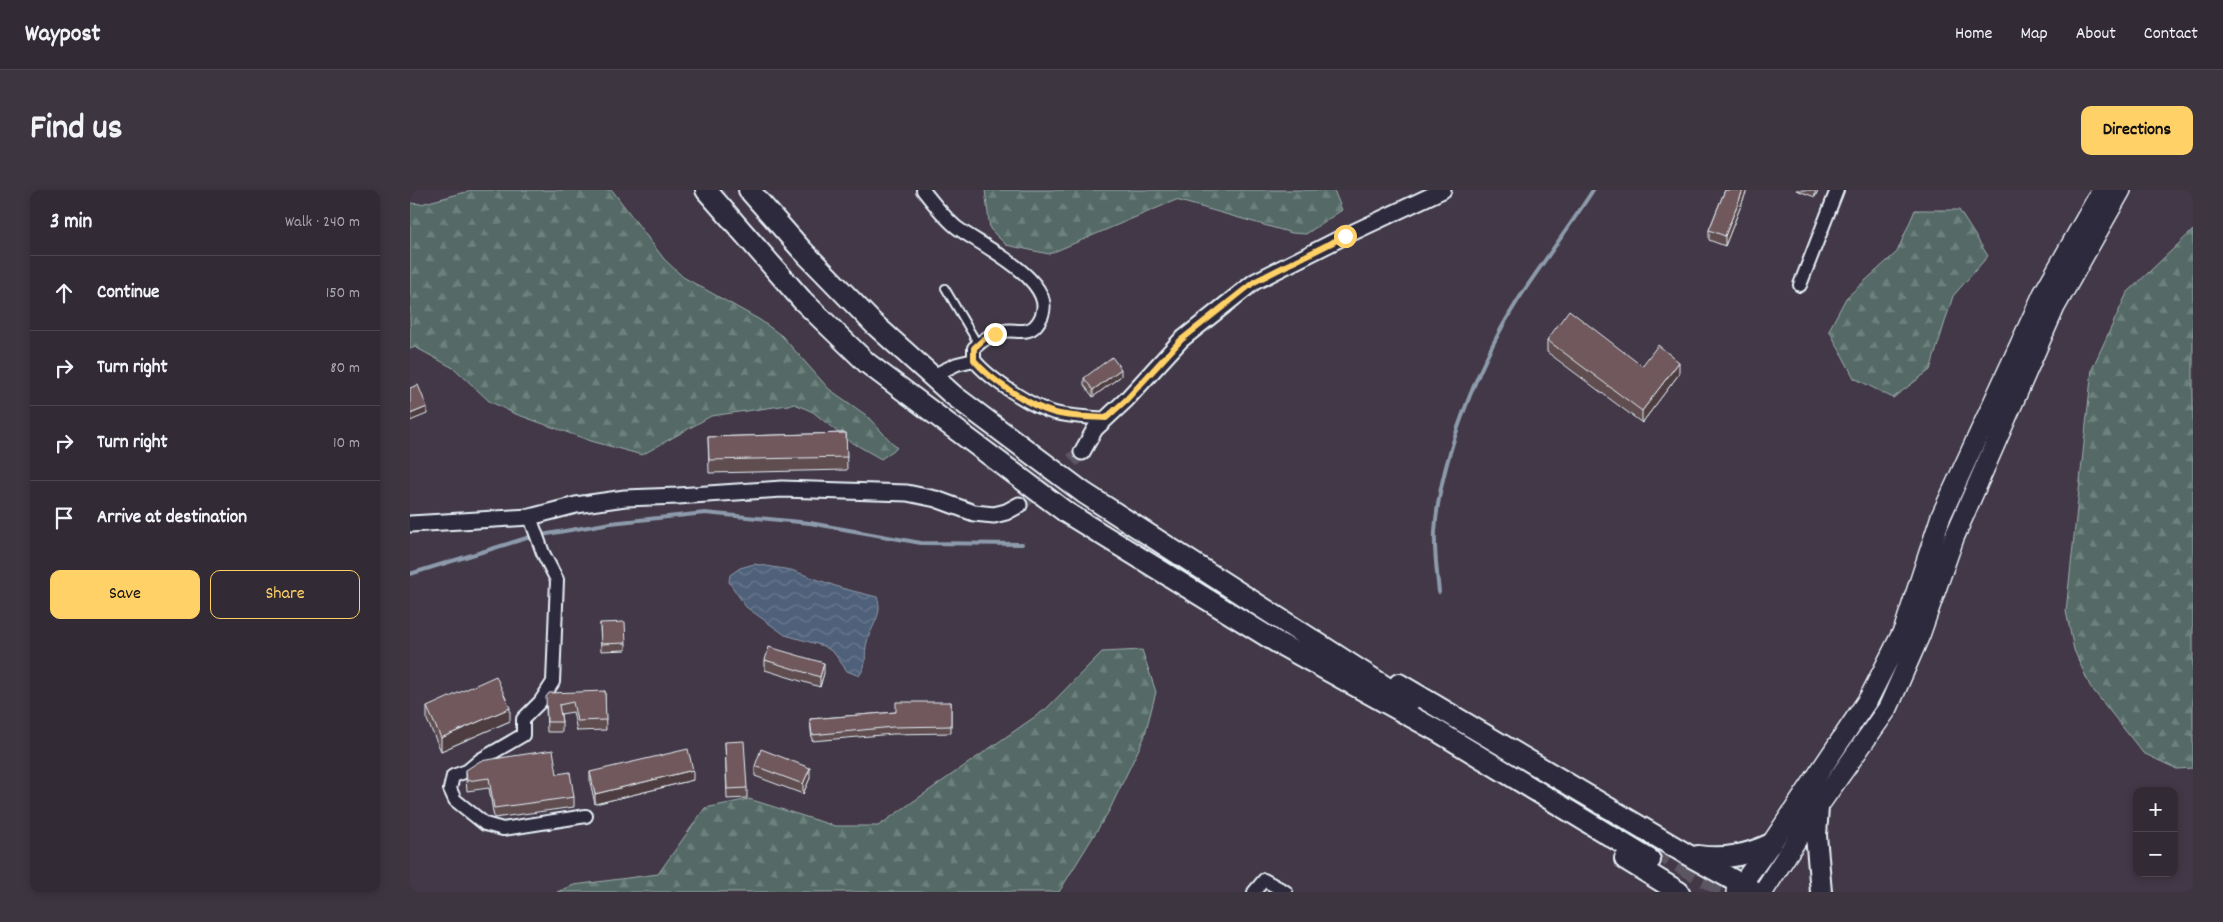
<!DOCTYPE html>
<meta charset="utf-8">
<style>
body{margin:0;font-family:Dekko,sans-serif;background:#3d3641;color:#f1f3f6}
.controls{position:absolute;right:15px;bottom:15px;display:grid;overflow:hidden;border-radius:10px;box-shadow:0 2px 8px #0003}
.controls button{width:45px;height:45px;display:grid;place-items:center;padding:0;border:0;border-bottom:1px solid #4d4650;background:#322a35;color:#f1f3f6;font:25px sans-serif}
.stop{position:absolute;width:15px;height:15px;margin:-11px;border:4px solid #ffd166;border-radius:50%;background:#fff}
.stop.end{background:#ffd166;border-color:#fff;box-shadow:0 1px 5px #0008}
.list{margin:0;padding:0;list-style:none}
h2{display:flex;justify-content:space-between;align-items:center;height:65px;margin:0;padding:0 20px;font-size:21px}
h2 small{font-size:16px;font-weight:400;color:#a8a7ad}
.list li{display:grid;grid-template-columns:32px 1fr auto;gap:15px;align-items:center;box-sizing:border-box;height:75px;padding:0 20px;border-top:1px solid #4d4650}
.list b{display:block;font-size:19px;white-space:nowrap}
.list em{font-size:16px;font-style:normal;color:#a8a7ad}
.actions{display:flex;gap:10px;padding:15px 20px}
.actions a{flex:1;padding:11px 0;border:1px solid #ffd166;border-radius:10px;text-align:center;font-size:18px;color:#ffd166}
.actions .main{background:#ffd166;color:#111}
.icon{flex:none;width:28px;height:28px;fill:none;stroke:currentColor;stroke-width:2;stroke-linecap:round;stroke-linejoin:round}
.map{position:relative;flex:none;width:1783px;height:702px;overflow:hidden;border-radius:10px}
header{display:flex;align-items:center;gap:30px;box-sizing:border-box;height:70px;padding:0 25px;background:#322a35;border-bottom:1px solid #4d4650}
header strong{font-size:24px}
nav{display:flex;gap:28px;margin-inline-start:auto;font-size:18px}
.intro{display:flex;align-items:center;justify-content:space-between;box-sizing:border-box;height:120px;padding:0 30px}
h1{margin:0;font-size:35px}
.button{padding:12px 22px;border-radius:10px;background:#ffd166;color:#111;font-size:18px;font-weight:700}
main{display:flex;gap:30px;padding:0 30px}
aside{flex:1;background:#322a35;border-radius:10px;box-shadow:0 2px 8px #0003}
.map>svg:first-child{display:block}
</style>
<header>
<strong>Waypost</strong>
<nav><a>Home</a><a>Map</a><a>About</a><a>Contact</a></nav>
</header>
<div class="intro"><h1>Find us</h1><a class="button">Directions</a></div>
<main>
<aside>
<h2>3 min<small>Walk · 240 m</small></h2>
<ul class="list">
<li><svg class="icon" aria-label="ahead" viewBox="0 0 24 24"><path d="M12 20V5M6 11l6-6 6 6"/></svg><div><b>Continue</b></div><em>150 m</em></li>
<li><svg class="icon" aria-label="right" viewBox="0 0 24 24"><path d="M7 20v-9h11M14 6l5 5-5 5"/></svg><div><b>Turn right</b></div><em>80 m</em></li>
<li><svg class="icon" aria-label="right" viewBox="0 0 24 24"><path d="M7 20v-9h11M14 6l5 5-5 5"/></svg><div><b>Turn right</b></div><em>10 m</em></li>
<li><svg class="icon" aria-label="arrive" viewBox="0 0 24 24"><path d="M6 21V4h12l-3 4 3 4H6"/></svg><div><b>Arrive at destination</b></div></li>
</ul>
<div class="actions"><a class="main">Save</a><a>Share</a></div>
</aside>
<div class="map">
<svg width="1783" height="702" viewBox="0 0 1783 702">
<defs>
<pattern id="forest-firs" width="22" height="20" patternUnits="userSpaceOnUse" patternTransform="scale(1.25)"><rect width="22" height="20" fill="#546b66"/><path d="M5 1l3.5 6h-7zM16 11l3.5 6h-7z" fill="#6d817d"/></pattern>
<pattern id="water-waves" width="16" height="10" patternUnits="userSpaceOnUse" patternTransform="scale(1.25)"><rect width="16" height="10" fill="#50617a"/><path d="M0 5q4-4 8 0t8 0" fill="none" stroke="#69788e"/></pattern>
</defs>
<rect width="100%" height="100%" fill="#423847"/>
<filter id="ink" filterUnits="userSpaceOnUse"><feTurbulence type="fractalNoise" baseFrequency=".02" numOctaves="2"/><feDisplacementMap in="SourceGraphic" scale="10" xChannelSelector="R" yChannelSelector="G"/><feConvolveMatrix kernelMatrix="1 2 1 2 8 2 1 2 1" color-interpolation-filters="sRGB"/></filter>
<g filter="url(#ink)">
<path fill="url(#forest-firs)" stroke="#9eaeaf" d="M59,0h143l52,69 19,18 77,43 22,16 47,53 37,26 31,33 -16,11 -35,-20 -33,-27 -18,-8 -84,12 -69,39 -51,-14 -78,-28 -24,-12 -34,-32 -40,-22 -5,2v-146l11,1 45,-12z
M575,0h349l8,20 -36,24 -14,-1 -116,-33 -127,54 -43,-9 -16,-16z
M1505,20h44l29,46 -35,40 -23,74 -37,28 -39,-20 -25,-48 17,-32 51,-46z
M1783,40v538l-16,1 -34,-16 -53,-67 -16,-36 -8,-39 26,-242 35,-76z
M732,460l14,42 -12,46 -35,73 -50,81h-502l17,-7 84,-11 47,-66 44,-9 86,27h43l168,-117 56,-57z"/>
<path fill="url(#water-waves)" stroke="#8d9bac" d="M344,374l37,6 50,18 36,9c7,17 -6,29 -10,45 -4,14 2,21 -8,34l-12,-5 -13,-18 -10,-7 -39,-11 -39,-28 -17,-25 1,-7 10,-7z"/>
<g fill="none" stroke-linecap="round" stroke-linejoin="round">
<path stroke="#8d9bac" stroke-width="4" d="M0,384l120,-37 81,-14 94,-10 105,10 111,20 101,1
M1029,402c-2,-19 -5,-41 -4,-60 4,-72 45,-172 83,-232 24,-37 51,-72 75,-110"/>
<path stroke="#5b5462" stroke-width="15" stroke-dasharray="15 8" stroke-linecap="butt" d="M609,315l63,-53"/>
<path stroke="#5b5462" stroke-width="20" stroke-dasharray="20 10" stroke-linecap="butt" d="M1243,658l78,44"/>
<defs>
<path id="service" d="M535,98l33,56"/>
<path id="minor" d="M513,0c10,13 20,26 33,37 23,18 114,58 80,98 -8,10 -22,4 -32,6 -13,3 -21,8 -30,17v12c15,19 58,47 81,53 16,4 34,4 51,6
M1390,95l37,-95
M522,186l25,-12 17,-4
M120,327l13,36 14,27 -4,102 -13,20 -17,17v16l-43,25 -13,11 -14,5 -3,13 5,11 30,24 18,5 83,-13
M844,702l10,-12 22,12"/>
<path id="tertiary" d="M672,262l13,-23 31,-29 55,-60 73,-58 91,-46 98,-46
M0,334l120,-7 46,-12 49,-7 53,-2 104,-7 125,4 29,6 38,14 20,2 12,-3 13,-7"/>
<path id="primary" d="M1326,702l35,-48 98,-146 35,-69 37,-113 102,-222 59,-104
M1353,702l55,-85 70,-99 32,-73 34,-97 101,-231 66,-117"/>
<path id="trunk" d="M296,0l96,110 65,63 200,150 211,130 161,89 211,128
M339,0l52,59 73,75 79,71 131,98 325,209
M989,494l289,171 67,37
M1408,617l-2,28 5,57
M1288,666c27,4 49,-1 73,-12
M1215,669l54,33"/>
</defs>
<use href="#service" stroke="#e8f1f8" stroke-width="10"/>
<use href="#minor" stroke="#e8f1f8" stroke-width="16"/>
<use href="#tertiary" stroke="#e8f1f8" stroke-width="19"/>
<use href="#primary" stroke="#e8f1f8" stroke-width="22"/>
<use href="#trunk" stroke="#e8f1f8" stroke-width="24"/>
<use href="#service" stroke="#2f2a3d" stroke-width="6"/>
<use href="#minor" stroke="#2f2a3d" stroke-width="12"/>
<use href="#tertiary" stroke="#2f2a3d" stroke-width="15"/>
<use href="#primary" stroke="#2f2a3d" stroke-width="19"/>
<use href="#trunk" stroke="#2f2a3d" stroke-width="20"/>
</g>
<path fill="#5f4d50" stroke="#e8f1f8" d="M1315,0h22l-22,56 -16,-6v-10z
M1386,0h22l-3,7z
M1137,150l95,26 37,8 -37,49 -95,-71z
M711,186l-28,21 -9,-12v-7z
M436,243l1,37 -138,3 -1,-36z
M190,433l26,20v7l-25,1z
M355,470l59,13 -4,14 -55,-17z
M195,501l1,39 -29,1 -4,-19 -12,2 1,8v10h-15l-1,-25z
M541,512v31l-58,1 -81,7 -2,-22 86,-7z
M17,517l83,14 -69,30 -14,-31z
M315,552l22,46v10l-20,1z
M345,576l55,12 -7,16 -48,-18z
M56,580l91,4 17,23v10l-80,11 -5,-30 -22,3 -1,-11z
M180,582l103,8 -98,24 -5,-22z"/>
<path fill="#4e3e41" stroke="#e8f1f8" d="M1333,0h4l-22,56v-10z
M1405,0h3l-3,7z
M1269,172v12l-37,49v-12z
M711,179v7l-28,21v-7z
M17,217v7l-17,7v-7z
M414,473v10l-4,14v-10z
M100,518v13l-69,30v-13z
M400,578v10l-7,16v-10z
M283,580v10l-98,24v-10z"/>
<path fill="#6f595d" stroke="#e8f1f8" d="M1315,0h18l-18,46 -16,-6z
M1159,120l73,56 16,-21 21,17 -37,49 -95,-71z
M702,167l9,12 -28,21 -9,-12z
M8,195l9,22 -17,7v-26z
M436,243l1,24 -138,3 -1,-23z
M215,432l1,21 -25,1 -1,-21z
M359,457l55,16 -4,14 -55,-17z
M86,486l14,32 -69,30 -14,-31z
M195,501l1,29 -29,1 -4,-19 -14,3 3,17h-15l-1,-25 3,-4z
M486,512h55v24l-58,1 -81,8 -2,-16 86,-7z
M334,551l3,47 -20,1 -2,-47z
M278,559l5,21 -98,24 -5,-22z
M351,559l49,19 -7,16 -48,-18z
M143,560l4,24 13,-2 4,25 -80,11 -5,-30 -22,3 -1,-11 14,-9z"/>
</g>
<g fill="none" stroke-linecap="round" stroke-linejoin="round" filter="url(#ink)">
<path stroke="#ffd166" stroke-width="6" d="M585,144l-11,5 -10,9v12c15,19 57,47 81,53 16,4 34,4 51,5l20,-18 55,-60 73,-58 91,-46"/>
</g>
</svg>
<div class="controls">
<button>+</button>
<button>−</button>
</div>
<div class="stop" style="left:935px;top:46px"></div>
<div class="stop end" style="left:585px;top:144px"></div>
</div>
</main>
